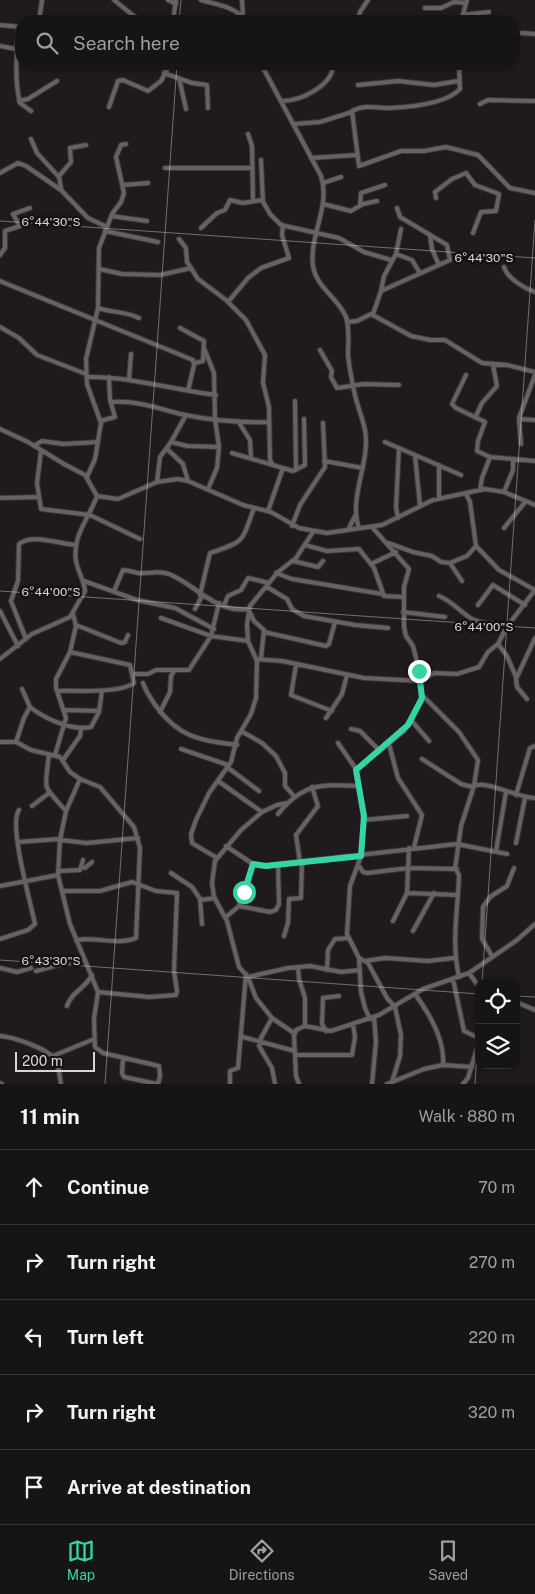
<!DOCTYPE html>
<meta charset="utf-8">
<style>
body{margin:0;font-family:"Public Sans",sans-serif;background:#201d1f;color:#f1f3f6}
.controls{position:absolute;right:15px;bottom:15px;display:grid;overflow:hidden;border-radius:10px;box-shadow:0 1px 4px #0004}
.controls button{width:45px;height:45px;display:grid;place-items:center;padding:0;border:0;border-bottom:1px solid #363335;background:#171416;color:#f1f3f6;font:25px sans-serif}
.scale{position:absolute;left:15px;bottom:12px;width:80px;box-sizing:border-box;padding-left:5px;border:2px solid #d8d4d6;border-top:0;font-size:14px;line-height:18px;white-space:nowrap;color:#d8d4d6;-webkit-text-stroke:4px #161214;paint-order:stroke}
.stop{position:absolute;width:15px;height:15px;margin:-11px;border:4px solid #35d4a7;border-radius:50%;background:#fff}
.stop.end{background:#35d4a7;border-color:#fff;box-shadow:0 1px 5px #0008}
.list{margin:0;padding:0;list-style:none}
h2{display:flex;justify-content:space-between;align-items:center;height:65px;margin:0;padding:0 20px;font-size:21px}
h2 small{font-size:16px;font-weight:400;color:#9e9ea1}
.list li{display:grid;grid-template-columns:32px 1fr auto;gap:15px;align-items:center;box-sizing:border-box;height:75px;padding:0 20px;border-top:1px solid #363335}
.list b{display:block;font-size:19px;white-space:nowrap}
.list em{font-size:16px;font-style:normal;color:#9e9ea1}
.icon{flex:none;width:28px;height:28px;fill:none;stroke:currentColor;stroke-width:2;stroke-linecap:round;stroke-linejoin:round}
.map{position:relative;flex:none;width:535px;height:1084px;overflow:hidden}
.search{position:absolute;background:#171416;box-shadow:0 1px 4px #0004;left:15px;right:15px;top:15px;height:55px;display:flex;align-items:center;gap:12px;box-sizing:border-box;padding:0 18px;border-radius:20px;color:#9e9ea1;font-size:19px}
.sheet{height:440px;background:#171416}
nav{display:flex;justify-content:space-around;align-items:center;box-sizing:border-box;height:70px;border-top:1px solid #363335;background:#171416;font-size:14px;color:#9e9ea1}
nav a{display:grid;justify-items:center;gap:2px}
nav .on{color:#35d4a7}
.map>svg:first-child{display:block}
</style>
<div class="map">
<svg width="535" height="1084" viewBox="0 0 535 1084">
<rect width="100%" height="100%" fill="#1f1b1d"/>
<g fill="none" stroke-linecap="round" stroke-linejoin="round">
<defs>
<path id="minor" d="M114,0l26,21
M168,0l8,4
M201,0c13,4 38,7 43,21
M242,0l1,17
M425,8h16l13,-6 12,1
M463,15l26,-3
M39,21l3,-21
M173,21l3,-21
M358,21l2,-9 8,-12
M461,21l6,-21
M0,25l21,2
M18,27c-1,26 -4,52 2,76l11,8
M521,33l14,1
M0,46l16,3
M131,64v2
M158,64l8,6
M261,64l60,112c10,30 -12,59 -8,90 3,21 26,33 33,51 4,12 2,26 2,38 1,10 3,21 5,30 2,16 9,30 12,45 6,32 -17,67 -6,98
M459,64l1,25c-14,15 -49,18 -70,19 -13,0 -25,-4 -38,3l7,55 42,-15h23l22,-4 32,8 32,33 25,5
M164,73l28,10 15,2 1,23
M179,78l7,31
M358,85l40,-4 36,4 24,-4
M19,101l9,-2 29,-18
M282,101c19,0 52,-16 51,-37
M480,104l8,-4 47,1
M109,107l9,-26 5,-1 25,11 13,-10 9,-17
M294,124l26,-2 32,-10
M248,134l4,12 1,55
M31,139l6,14 22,24
M311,158l46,-3
M261,160l2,42
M165,168h86
M0,173l18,-10 8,3 35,24 27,28 19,9
M323,183l18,-6
M123,185l25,-2
M61,189l-2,-13 12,-14 -1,-14 16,-3
M436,198l-1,-6 17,-13 14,-6 9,12 24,9 -3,17 -15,1 -8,21
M323,204l28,7 12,-7 14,-3
M360,206l1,-13 24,-8
M111,216l36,5
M201,228l16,-15 8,-3 5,-10 13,3 19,-3 8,14 11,11 58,13 25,14 27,8
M105,231l53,11
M430,235l2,14 7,16
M179,239l7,9 1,14 11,17 28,21 20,20 19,35 -2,28 6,24 1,53 3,5
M396,254l16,6 8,13
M0,255l5,-7v-17l15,-5 -7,-12 17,-6
M504,267c4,12 20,21 31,25
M99,269l23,5 38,1 31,-7
M0,281l193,79 1,5 -6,26
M381,291l3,-15 12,-22 5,-25
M228,302l20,-24 13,-10 28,-10 -7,-23 1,-10
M98,308c14,5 28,3 41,10
M373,314l8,-23 69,-31 -3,-15 -47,-28 -3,-9
M347,322l10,-1 14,-7 40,22 19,4h15l37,23 25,2 28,7
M0,327l19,11 18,17 49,19
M180,328l24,13 -1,20 -8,2
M204,348l10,25 1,46 4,28 -2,21 -9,21
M320,350l12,21 -1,6 6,11 27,-4 35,1
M466,375l-14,29 4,4 29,14 -7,19 -1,10 13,6 45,4
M87,377c42,-1 86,13 129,18
M129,380l2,-26
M295,401l1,69
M112,402c23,-2 46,6 68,12 29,6 60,9 89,8
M476,416l6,-13 15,-17 -4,-21
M519,419l16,1
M100,421l15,-4 -5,-17 -1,-23
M238,421l12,19 1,18
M0,429l28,13 36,22 21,11 12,21 21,3 39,-17 21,-3 10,2 55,24 28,7 28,16 28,5 55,-8 51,-25 52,-11 19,3 31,13
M171,442l16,4 32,1
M385,442l76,33
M521,444l-2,-26 16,-43
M34,446l8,-5 21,3 35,-2
M167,449l16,15 5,17
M41,451l-4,32 4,26 49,6 50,24
M232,453l61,18 12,-6 -1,-46
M415,456l5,49
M324,461l39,7
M87,477l8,-18 6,-36 -14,-39 -1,-25 12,-51 1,-60 13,-34 9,-12 3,-9 -8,-36 5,-12 5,-1
M157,482l3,-25 11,-15 15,-27
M480,490l2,-12 8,-21
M504,492l9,-22v-11
M0,498l38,-1
M439,499v-34
M268,511l15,-43
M398,518l-2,-11 3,-59
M292,526l8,-21 25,-38 -2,-44
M504,528l22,-27
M348,530l7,-14
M388,543l25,9 19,4 9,6 9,1 12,18
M305,545l22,6 32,-2 15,19 10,28 19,1
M476,546l23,24 36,20
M293,561l25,6 5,-6
M450,563l17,-7 9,-10 -6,-44 -4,-8
M371,564l25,-12
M276,573l16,6 90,15
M84,581l53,19 38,8 39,21
M267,587l20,12 5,10 12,7 51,9 33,3
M114,591l9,-21c5,0 10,2 15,3 11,1 20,-3 31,1 26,10 47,40 79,35l6,12 10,9 -3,28
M200,595l10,-42c36,-12 31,-10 44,-45
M439,596c13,5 21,16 33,23 12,6 23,3 35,8
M224,605l4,-9 13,-6 7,-12 21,5
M478,605l15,-20 32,20
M195,609l7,-13
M0,611l18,35
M403,612l42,5
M161,618l50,18 37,5
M76,625l45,18 4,-1 3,-7
M264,632l62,14 3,-2 6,-22
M26,639l-15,-38 7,-20 1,-37c13,-11 41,0 57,1
M498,644l9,12 9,21
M0,659l32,-25 38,-17 15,-26c-1,-11 -7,-19 -9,-30 -4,-25 13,-43 21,-65
M256,659l26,2 82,17 57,3 13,-8 23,1 22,-7 9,-15 10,-8 8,-16 29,-38
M296,665l-5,30 41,16
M133,674h15l8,-4h33l22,-34 8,-33
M143,683c3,9 8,16 13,23 23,32 44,34 81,39
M22,689l8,18
M57,691c19,-1 62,3 77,-8l-4,-18 -60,-13
M422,695l37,37 19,28 -4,26
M527,699l-10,-12 -1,-8 19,-41
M65,710l34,1
M160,712l10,-20 1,-16 3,-5
M326,718l16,-24 5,-19
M411,720l18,21
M351,729l9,2 20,20
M241,731l21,12 14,13 9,17v13l9,10
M0,742h16l15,8 29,7 10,15 10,7 20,8 34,40 6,21 -4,90c-19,8 -40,-2 -60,2
M16,742l8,-24 6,-11c15,12 42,24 61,20l8,-15 3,-21
M338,743l18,26
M389,744l9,34 24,37 -8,32
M181,749l47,16
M49,754c-4,38 -8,29 17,57
M55,755l11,-37 -10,-30v-9l14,-27 6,-26 -3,-12
M422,759l39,25 12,3
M63,760l17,-24 1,-7
M227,767l32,24
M80,779l-14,32 -6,29 -2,35 12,49 28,68 -4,27 1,28 8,6 56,13 1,10 -2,8
M218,781l44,31
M516,795l14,-47 5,-2
M288,803l-11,2 -15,7 -21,18 -26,31 -3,22 2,14 13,24 12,46 9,10 8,21 16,20 22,15
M32,806l17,-13
M278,814c25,-31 43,-30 81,-28
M364,820l43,-4
M60,840l27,3 51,-5
M18,842l42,-3
M516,843l9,-45
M457,844l50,10
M226,846l27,18 8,2 196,-22
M409,848l-2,45 50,2
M496,851l10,-59
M217,858l-25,-15 -1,-9 5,-14 13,-27 22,-31 6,-24 14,-24 5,-16 1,-37 -9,-20 -1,-17 3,-18 28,-34 18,-14 17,-26
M300,862l-4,-27 22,-29 -6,-19
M359,866l4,6 4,1 42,-5 48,1
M82,867l3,1 7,-6
M59,871l21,-1 3,-10
M171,873l21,14 9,13 14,-2
M0,886l58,-11
M63,891h37l32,-9 24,9 21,2 -3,78 3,20 -1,4 -27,2 -51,-5
M200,899l2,25
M239,906l2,-9 7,-12 5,-21
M226,917l13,-11 31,6 6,-2 3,-6 -1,-40
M393,921l14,-28
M413,931l21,-38
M284,936l4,-13 1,-24 12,-1 1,-36
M0,939l28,-9 7,-6c-4,-20 -27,-100 -16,-114
M492,956l-10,-17 1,-32 7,-10 17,-11 7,-18
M359,958l9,5 19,35 8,9 6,28 -1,21 -8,26
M365,961l20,-3 43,3 26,-3
M298,967l1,12 6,19v28
M0,968l17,4 14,-4
M327,970l1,-20 7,-11 14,-1
M36,971l48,-13
M469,973l10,14
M248,977l40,-9 22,-2 31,6 19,-2
M459,977c-8,-35 -1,-67 0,-102l-4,-7 1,-6 5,-36 13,-40c12,-6 44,12 61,12
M453,979l11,52 15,7
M415,994c14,19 30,47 28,71
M516,1002l19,8
M67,1006c5,-15 18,-17 25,-31
M272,1018l-11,20 -2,8 13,22 3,16
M370,1019l-5,-11 -4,-16 -2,-34 -12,-24 3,-48 11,-30 3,-36 -8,-50 48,-39 18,-31 -5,-38 -4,-16 -7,-10 -2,-9v-40l5,-18 -37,-42
M326,1031l-4,-7 1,-26 16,-2
M0,1036c13,1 46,12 54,22 6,8 5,17 7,26
M243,1037l52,14
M296,1055h56l3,-18 -2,-13
M53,1056l41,-17
M123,1058l-1,15 2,4 33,7
M0,1083l2,1
M230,1084v-13l8,-3 8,-94
M299,1084l-3,-8 -2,-40 2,-6 9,-4 26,5 48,-16 44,-26 46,-16 48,-33 18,-16
M372,1084l4,-42 -2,-25
M387,1084l37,-15 19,-4 29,2
M463,1084l5,-6 11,-36"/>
</defs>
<use href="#minor" stroke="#3b3739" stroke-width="6"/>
<use href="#minor" stroke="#676164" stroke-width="4"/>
</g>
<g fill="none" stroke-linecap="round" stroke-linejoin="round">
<path stroke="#35d4a7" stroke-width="6" d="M244,892l9,-28 13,2 95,-10 3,-40 -8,-46 52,-45 14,-27 -3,-27"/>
</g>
<path fill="none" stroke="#d8d4d6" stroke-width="1" stroke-opacity="0.45" d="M179,21l2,-21M0,221l535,37M0,591l535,37M0,960l479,34M482,983l53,-763M516,996l19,1M105,1084l72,-1020M475,1084l4,-60"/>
<g font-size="12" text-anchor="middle" fill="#d8d4d6" stroke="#161214" stroke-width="5" stroke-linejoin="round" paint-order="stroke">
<text x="51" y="226">6°44'30"S</text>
<text x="484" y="262">6°44'30"S</text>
<text x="51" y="596">6°44'00"S</text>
<text x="484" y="631">6°44'00"S</text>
<text x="51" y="965">6°43'30"S</text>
</g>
</svg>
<div class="controls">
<button><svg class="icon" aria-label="locate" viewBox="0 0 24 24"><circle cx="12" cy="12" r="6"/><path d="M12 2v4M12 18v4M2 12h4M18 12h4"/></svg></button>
<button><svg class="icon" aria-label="layers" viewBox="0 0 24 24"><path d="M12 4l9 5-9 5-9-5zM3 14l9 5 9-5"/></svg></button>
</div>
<div class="scale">200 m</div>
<div class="stop" style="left:244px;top:892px"></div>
<div class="stop end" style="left:419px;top:671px"></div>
<div class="search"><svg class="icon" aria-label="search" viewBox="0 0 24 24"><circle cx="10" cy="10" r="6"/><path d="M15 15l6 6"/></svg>Search here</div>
</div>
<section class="sheet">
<h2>11 min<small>Walk · 880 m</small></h2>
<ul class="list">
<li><svg class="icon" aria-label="ahead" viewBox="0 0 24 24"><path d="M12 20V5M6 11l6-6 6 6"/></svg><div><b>Continue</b></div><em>70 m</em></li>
<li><svg class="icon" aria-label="right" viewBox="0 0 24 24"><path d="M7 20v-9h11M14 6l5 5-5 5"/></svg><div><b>Turn right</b></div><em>270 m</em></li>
<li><svg class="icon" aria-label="left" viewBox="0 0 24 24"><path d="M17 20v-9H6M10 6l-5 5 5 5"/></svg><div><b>Turn left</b></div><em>220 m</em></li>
<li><svg class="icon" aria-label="right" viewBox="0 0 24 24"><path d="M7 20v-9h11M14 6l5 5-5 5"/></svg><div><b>Turn right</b></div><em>320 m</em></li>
<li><svg class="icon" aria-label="arrive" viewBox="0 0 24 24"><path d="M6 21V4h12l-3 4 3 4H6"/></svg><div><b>Arrive at destination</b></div></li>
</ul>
</section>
<nav>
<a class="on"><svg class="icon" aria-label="map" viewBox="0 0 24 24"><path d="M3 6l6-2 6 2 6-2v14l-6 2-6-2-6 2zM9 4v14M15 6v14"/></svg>Map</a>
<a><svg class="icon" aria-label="directions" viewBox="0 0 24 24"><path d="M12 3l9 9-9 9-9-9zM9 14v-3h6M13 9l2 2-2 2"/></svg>Directions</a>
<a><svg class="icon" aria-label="saved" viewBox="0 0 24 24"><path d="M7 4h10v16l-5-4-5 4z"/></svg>Saved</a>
</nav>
